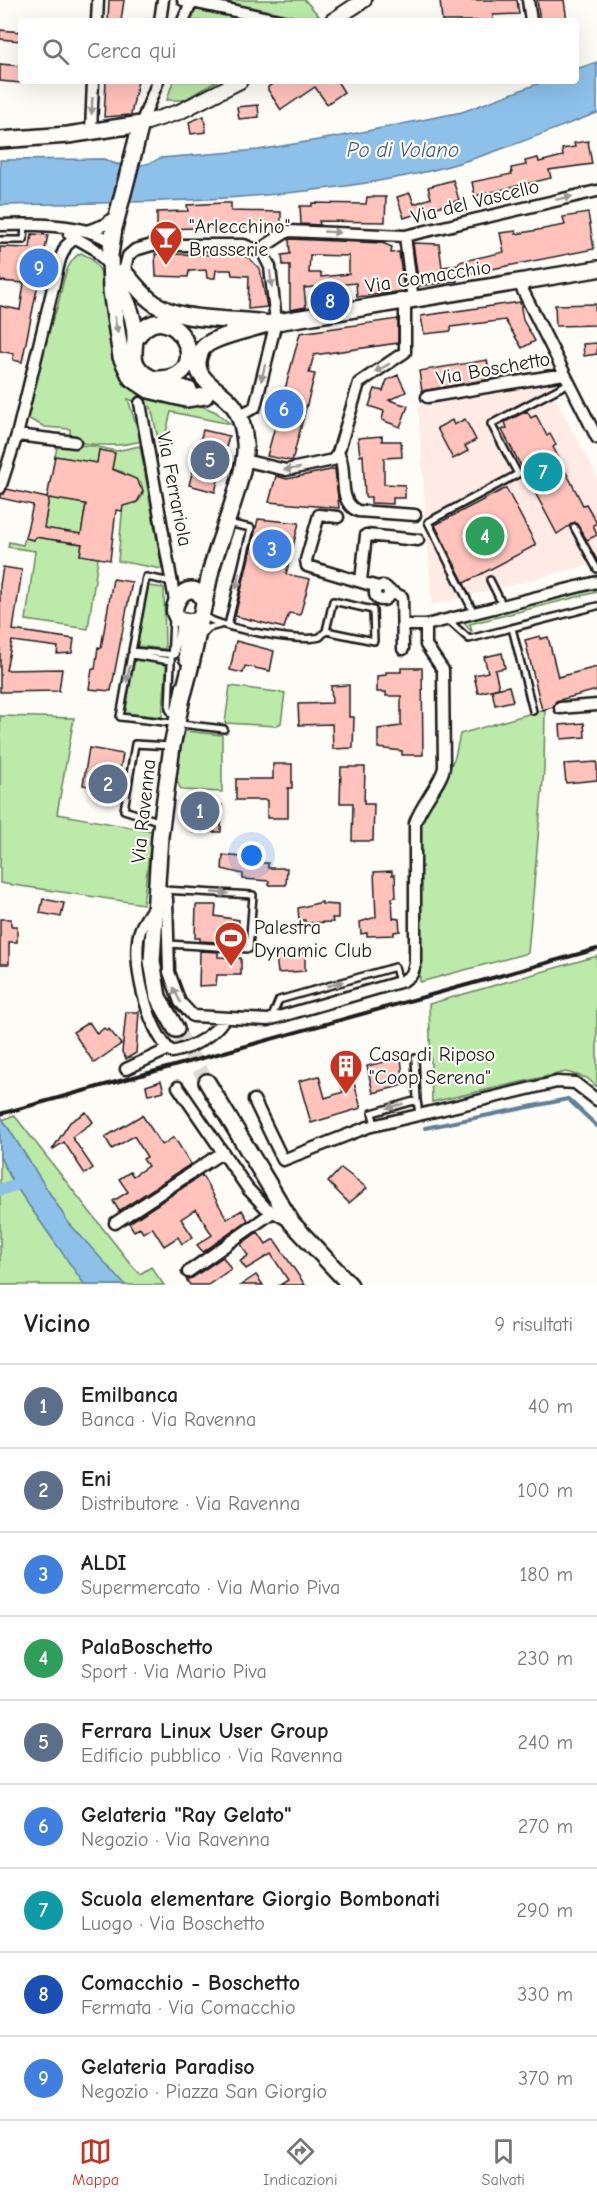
<!DOCTYPE html>
<html lang="it">
<meta charset="utf-8">
<style>
body{margin:0;font-family:"Comic Neue",sans-serif;background:#f2f2f2;color:#222}
.you{position:absolute;left:252px;top:856px;width:21px;height:21px;margin:-15px;border:4px solid #fff;border-radius:50%;background:#1a73e8;box-shadow:0 0 0 9px #1a73e833}
.badge{display:grid;place-items:center;width:39px;height:39px;border-radius:50%;background:#c8321e;color:#fff;font-size:20px;font-weight:700}
.pin{position:absolute;translate:-50% -50%;border:3px solid #fff;box-shadow:0 2px 6px #0006}
.list{margin:0;padding:0;list-style:none}
h2{display:flex;justify-content:space-between;align-items:center;height:78px;margin:0;padding:0 24px;font-size:26px}
h2 small{font-size:20px;font-weight:400;color:#767676}
.list li{display:grid;grid-template-columns:39px 1fr auto;gap:18px;align-items:center;box-sizing:border-box;height:84px;padding:0 24px;border-top:2px solid #e0e0e0}
.list b{display:block;font-size:22px;white-space:nowrap}
.list p{margin:0;font-size:20px;white-space:nowrap;color:#767676}
.list em{font-size:20px;font-style:normal;color:#767676}
.icon{flex:none;width:33px;height:33px;fill:none;stroke:currentColor;stroke-width:2;stroke-linecap:round;stroke-linejoin:round}
.map{position:relative;flex:none;width:597px;height:1285px;overflow:hidden}
.search{position:absolute;background:#fff;box-shadow:0 6px 24px #0002;left:18px;right:18px;top:18px;height:66px;display:flex;align-items:center;gap:15px;box-sizing:border-box;padding:0 21px;border-radius:6px;color:#767676;font-size:22px}
.sheet{height:834px;background:#fff}
nav{display:flex;justify-content:space-around;align-items:center;box-sizing:border-box;height:84px;border-top:2px solid #e0e0e0;background:#fff;font-size:16px;color:#767676}
nav a{display:grid;justify-items:center;gap:3px}
nav .on{color:#c8321e}
.map>svg:first-child{display:block}
</style>
<div class="map">
<svg width="597" height="1285" viewBox="0 0 597 1285">
<rect width="100%" height="100%" fill="#fdfcf7"/>
<filter id="ink" filterUnits="userSpaceOnUse"><feTurbulence type="fractalNoise" baseFrequency=".0167" numOctaves="2"/><feDisplacementMap in="SourceGraphic" scale="12" xChannelSelector="R" yChannelSelector="G"/><feConvolveMatrix kernelMatrix="1 2 1 2 8 2 1 2 1" color-interpolation-filters="sRGB"/></filter>
<g filter="url(#ink)">
<path fill="#feebe5" d="M547,383l50,93v87l-165,42 -14,-199z"/>
<path fill="#bbeaa9" stroke="#6c8362" stroke-width="1.5" d="M219,0h86l14,16 -16,2z
M196,8l60,13h-64z
M173,81h44l-33,19h-17z
M81,253l10,5 9,12 20,92 74,41 22,9 14,12 -59,-12 -10,41 -10,-46 -23,-8 13,42c-25,7 -46,4 -71,0v-12l-25,-2 -18,-9 21,-93c16,-15 10,-61 33,-72z
M58,444l36,2 22,5 24,-5 22,123 -44,-8 5,-58c15,3 24,-6 18,-20l-14,-6 -4,-5 -11,-3 2,-16 -15,-3 -2,13 -42,-7z
M49,498l37,6 -5,30 -37,-6z
M35,537l47,7 -2,11 18,3 -10,71 -62,-9 9,-69 -27,-4 1,-5 14,3 2,-7 9,2z
M148,586l16,2 1,61 -28,-3z
M597,587v5l-127,32 2,8 -10,-11z
M135,658l32,4 -5,55 -37,-4z
M230,686l55,7 -4,30 -5,3 -51,-3z
M545,709l-1,60 -16,184 -108,29v-156l7,-22 12,-14 16,-33 5,-23z
M0,716l74,2 -17,96 95,17 -9,73 -143,-21z
M185,731l37,4v57l-40,-2c-13,-13 0,-43 3,-59z
M597,956v131l-10,-9 -21,-6 -134,30 -3,-98z
M14,1115l116,148 10,11 11,-7 13,18h-164v-164z"/>
<path fill="#8dc1ea" stroke="#607f98" stroke-width="1.5" d="M597,62v51c-59,22 -119,48 -181,61 -136,28 -277,28 -416,31v-45l104,-1c15,9 41,9 56,-1l98,-8 84,-14 120,-24 83,-31h31v-12z
M0,1115l68,107 57,63h-40l-3,-4 -68,-97 -14,-27z"/>
<g fill="none" stroke-linecap="round" stroke-linejoin="round">
<path stroke="#607f98" stroke-width="4" d="M425,1128l143,-29 29,27"/>
<path stroke="#8dc1ea" stroke-width="12" d="M0,1190l29,-10"/>
</g>
<path fill="#ffc3bb" stroke="#1c1c1c" stroke-width="1.5" fill-rule="evenodd" d="M109,0h15l-3,21h-13z
M440,0h77l2,14 -26,1v6h-51z
M537,0h27l3,21h-27z
M0,30l21,2v9l-21,-2z
M0,64l21,2v17l-21,-2z
M106,81h32l-7,34 -27,2z
M277,81h60l7,11 -17,12 -12,-17 -34,23 -13,-20v-3z
M258,105l1,12 -20,2 -2,-12z
M204,116l2,16 -15,2 -2,-12z
M588,141l4,23 -43,6 2,8 -76,18 -3,-14 40,-8 -1,-6 15,-3 -1,-4 13,-3 1,4 24,-6 -1,-7 13,-2 -1,-4z
M453,180l6,20 -55,18 -7,-21 13,-4 4,11 17,-6 -3,-11z
M367,197h19l-1,25 -66,-1 1,4 -19,-1 -1,-18h12v-3l54,1z
M224,203h7v8l50,1v14l-124,3v-17l31,-1 -1,-6z
M588,213l6,36 -138,27 1,5 -38,5 -6,-43 26,1 3,23 17,-2v-3l45,-10 -4,-19 16,-2v3l49,-9 -2,-8z
M32,234l16,1 -26,127 -9,-2 1,-6 -14,-3v-45l20,4 4,-27 -24,-2v-34l30,1z
M289,239l93,4 10,4 -1,6 8,-1 5,39 -47,6 -1,-14 -52,5 2,19 -16,3v-45h-7l-1,-10 8,-1zM310,255l39,1v18l-28,3v-4h-12z
M155,254l86,1 8,3 11,11 7,38 -19,2 1,-33 -17,-1 -1,-5h-15l-1,8h-8l-1,-8 -17,1 -1,6 -32,-1z
M520,302l3,18 12,21 -13,7 -17,-28 -54,7v4l-27,3 -3,-18z
M595,304l1,21 -40,1 -1,-21z
M398,319v24l-84,12 -5,18 6,1 -23,87 -25,-5 33,-123z
M597,343v11l-13,2 -1,-12z
M487,360l4,19 -69,12 -3,-20z
M398,375l8,17 -17,8 19,6 -8,21 -18,-7 2,-9 -15,-5 6,-17 8,2 4,-11z
M527,411l4,7 5,-3 11,21 3,-2 6,11 -3,2 30,58 3,-1 11,19 -4,2 4,10 -10,5 -12,-18 -18,12 -55,-104 5,-2 -2,-6z
M465,419l11,21 -11,6 3,5 -15,8 -16,-31 15,-8 2,5z
M203,430l26,6 -14,56 -26,-7z
M382,436v5h19l1,16 -18,1v26l21,1v13h-12v6l-22,-1v-6h-6l-2,-42 -3,1 -2,-18z
M99,450l16,3 -3,16 24,10 7,12 -6,11 -14,4 -1,5 -6,-1 -6,50 -30,-5 2,-11 -47,-7 -1,3 -9,-2 8,-33 -33,-7v-3l7,-6 40,9 8,-42 42,7zM49,498l37,6 -5,30 -37,-6z
M335,469l4,39 -70,-6 7,-26 11,3z
M506,488l30,57 -72,38 -29,-58z
M258,519l41,4 -13,51 24,5 -10,36 -11,-2 -5,15 -49,-12z
M3,567l19,3 -9,60 61,9 -2,14 -15,1 1,-7 -46,-6 -6,29 56,-1 -3,22 -59,1v-107z
M113,579l19,3 -21,109 -22,-2 3,-20h3l3,-22 3,1z
M540,636v3l8,-2 10,40 39,-10v23l-41,11 -3,6 -11,3 -17,-70z
M236,641l38,10 -4,20 -25,-5 -2,7 -13,-3z
M502,653l3,15 -10,2 4,18 -21,5 -4,-18 14,-3 -4,-15z
M401,668h21l1,87h-21v-4l-24,-3v-19l23,-3v-30h-15v-4h-9v-16l9,-1v-3h15z
M349,685v32h5l-1,31 -20,1 -1,-25 -33,1 -1,-21 34,-1 -1,-17z
M509,686l4,15 -18,4 -3,-15z
M584,723l1,14 -24,2 -1,-14z
M89,748l34,6 -7,37 -33,-6z
M597,762v18l-31,3 -2,-19z
M273,764h19v24h-4v30h-21v-18h-31v-21h37z
M341,767h24l-1,37h10l-1,37h-21l1,-38h-13z
M194,804l28,1 -1,27h-29z
M223,855l27,3v5h18v5h19l-1,17h-17v-4l-26,-2v-5l-21,-5z
M392,871v4h3l1,22 -4,1 1,20 6,1 1,12 -6,1v3l-27,1v-3l-6,1 -1,-12 16,-5 -2,-45z
M43,899l21,4 -3,14 -21,-4z
M322,902v2l16,1v13h-6l1,4 -28,1v-3h-6l-1,-12z
M196,905h20l-1,11 24,4 -1,19 -20,-1v4l-18,-1v-3h-5z
M0,919h11v7h6v16h-8v22h-9z
M200,951l18,1v5l23,1v17h-24l-1,10 -17,1z
M286,952l19,1v18l-27,2 -2,-18 11,-1z
M126,1012h13l-3,41 -10,6 -4,-7z
M89,1022l8,12 7,-6 3,3 2,-2 12,15 -27,19 -21,-31z
M401,1058l3,27 -31,8 -6,-27z
M350,1069l11,39 -50,15 -12,-42 20,-5 6,22 18,-6 -6,-20z
M161,1081l3,10 -16,4 -2,-9z
M86,1112l7,10 -21,15 21,31 -8,6 -21,-32 -12,8 18,-28z
M142,1115l20,30 12,-8 17,27 -72,47 -6,-10 15,-9 -9,-13 11,-7 3,4 15,-10 -5,-7 4,-2 -13,-21 -22,13 -7,-12z
M341,1168l26,20 -18,15 -21,-21z
M202,1175l25,44 15,-9 6,10 -45,32 -6,-7 15,-10 -16,-26 -15,10 12,18 -11,7 -4,-7 -14,9 -12,-19 -9,6 -3,-5 -6,3 -5,-8z
M258,1232l8,12 8,-5 31,46h-25l8,-5 -17,-26 -25,15 -6,-8 8,-5 -7,-12z
M223,1257l8,12 -23,16h-18l-4,-6 6,-1z
M256,1275l7,10h-22z"/>
<g fill="none" stroke-linecap="round" stroke-linejoin="round">
<path stroke="#dbdad6" stroke-width="15" stroke-dasharray="15 8" stroke-linecap="butt" d="M176,1029l31,53"/>
<defs>
<path id="service" d="M0,240h24l1,-16
M227,523l24,5 -23,97
M574,527l23,42
M490,580l13,26
M172,582l-26,-5 -14,74 43,4 4,-30
M333,601l40,9 1,31 -48,-10z
M474,613l-46,-91 90,-48 -27,-50 78,-41
M204,616c15,12 97,27 116,21l6,-6
M173,617l-4,92 6,10
M449,621l20,18 128,-33
M512,628l21,83
M203,634l6,-6 11,-3
M170,661l-39,-6 -11,62 104,12
M161,822l-37,-12 11,-66 35,2
M163,890l90,5 -4,54 -81,-5
M272,1017l7,-17 116,-33 4,15
M415,1058l2,42
M375,1125l-3,-12 45,-13 2,14"/>
<path id="minor" d="M183,0l99,21
M528,0l3,21
M97,21l1,-21
M160,21l3,-21
M183,21l9,-21
M141,124l17,-43
M91,132l2,-51
M0,225c30,-1 87,-2 111,17
M87,231l17,-6 14,-11
M69,234l26,15 15,18
M405,236l8,65
M259,250l29,-19 117,5 192,-45
M124,272l4,-16 7,-6 17,-5h92l19,8 7,14 6,55 -21,85 -16,9
M519,283l78,155
M427,397l137,-23
M140,403l35,198
M17,435l58,7
M338,453c11,17 -3,48 20,58l57,4
M243,460l43,10 47,-10 5,-7 21,-70 46,-31v-50
M0,488l17,-53 43,-176 6,-13 10,-9
M338,517l-19,-2 -13,45 1,6 71,21
M361,581l5,-46 52,5
M375 593a7 7 0 1 1 14 0a7 7 0 1 1-14 0Z
M390,591l12,6 1,52
M403,625h23l171,-43
M560,708l37,-3
M157,889l7,2 3,8 2,73 11,30 13,14 75,4 135,-39 9,-7 3,-10v-141c6,-19 27,-41 29,-56l-1,-97 -17,-25v-20
M153,908c-4,6 -9,13 -12,20 -12,29 7,105 31,124 20,-4 41,-16 52,-33
M126,1069l43,-20
M178,1087l70,102 17,18 24,14
M254,1100l29,60 85,-33 189,-45 18,1 22,17
M115,1223l108,-71
M188,1272l85,-60"/>
<path id="tertiary" d="M332,21l32,-21
M141,124l38,-12 61,-31"/>
<path id="secondary" d="M141,124l-27,104 -4,27 1,36 10,66 10,21 18,12 37,9 19,-3
M0,140l68,-5 73,-11
M112,272c11,20 23,42 23,65 0,13 -5,24 7,35 11,10 33,13 47,18
M124,272c8,9 16,20 26,28 28,24 79,17 114,23
M259,325l338,-56
M135,340c34,-55 88,38 23,39
M185,621l2,37
M195,621c-44,8 -5,-59 10,-17
M182,698c13,-43 19,-84 29,-128 8,-31 37,-99 34,-127 -1,-12 -4,-26 -10,-35 -12,-20 -48,-27 -34,-57 6,-14 49,-21 66,-27
M176,1029l-18,-32 -6,-36 8,-125 12,-90 12,-58
M207,1082l85,141 58,62"/>
</defs>
<use href="#service" stroke="#1c1c1c" stroke-width="10"/>
<use href="#minor" stroke="#1c1c1c" stroke-width="15"/>
<use href="#tertiary" stroke="#1c1c1c" stroke-width="18"/>
<use href="#secondary" stroke="#1c1c1c" stroke-width="20"/>
<use href="#service" stroke="#fdfcf7" stroke-width="5"/>
<use href="#minor" stroke="#fdfcf7" stroke-width="10"/>
<use href="#tertiary" stroke="#fdfcf7" stroke-width="14"/>
<use href="#secondary" stroke="#fdfcf7" stroke-width="15"/>
<path stroke="#1c1c1c" stroke-width="4" d="M0,1114l597,-165"/>
</g>
<defs><path id="oneway-solid" d="M-6-.8H1V-3.2L6.5 0L1 3.2V.8H-6Z" transform="scale(1.5)"/></defs>
<g fill="#989794">
<use href="#oneway-solid" transform="translate(92 106) rotate(93)"/>
<use href="#oneway-solid" transform="translate(564 198) rotate(-12)"/>
<use href="#oneway-solid" transform="translate(332 232) rotate(3)"/>
<use href="#oneway-solid" transform="translate(271 279) rotate(83)"/>
<use href="#oneway-solid" transform="translate(116 325) rotate(80)"/>
<use href="#oneway-solid" transform="translate(382 368) rotate(151)"/>
<use href="#oneway-solid" transform="translate(263 373) rotate(104)"/>
<use href="#oneway-solid" transform="translate(292 469) rotate(173)"/>
<use href="#oneway-solid" transform="translate(238 581) rotate(103)"/>
<use href="#oneway-solid" transform="translate(128 674) rotate(100)"/>
<use href="#oneway-solid" transform="translate(220 893) rotate(3)"/>
<use href="#oneway-solid" transform="translate(335 984) rotate(-16)"/>
<use href="#oneway-solid" transform="translate(177 995) rotate(-116)"/>
<use href="#oneway-solid" transform="translate(395 1106) rotate(165)"/>
</g>
</g>
<defs>
<symbol id="bar-pin" viewBox="-11 -11 22 30"><path d="M0 17L-7.5 6A9.5 9.5 0 1 1 7.5 6Z" fill="#c8321e" stroke="#fdfcf7"/><path d="M-6-5H6L.8 .8V4.5H3.5V6h-7V4.5H-.8V.8Z" fill="#fff"/></symbol>
<symbol id="stadium-pin" viewBox="-11 -11 22 30"><path d="M0 17L-7.5 6A9.5 9.5 0 1 1 7.5 6Z" fill="#c8321e" stroke="#fdfcf7"/><path d="M0-5a6.5 5 0 1 0 0 10a6.5 5 0 1 0 0-10ZM-3.5-1.8h7v3.6h-7Z" fill="#fff"/></symbol>
<symbol id="building-pin" viewBox="-11 -11 22 30"><path d="M0 17L-7.5 6A9.5 9.5 0 1 1 7.5 6Z" fill="#c8321e" stroke="#fdfcf7"/><path d="M-4-6H4V6H1V3H-1V6H-4ZM-2.5-4.3h1.7v1.8h-1.7ZM.8-4.3h1.7v1.8H.8ZM-2.5-1h1.7V.8h-1.7ZM.8-1h1.7V.8H.8Z" fill="#fff"/></symbol>
</defs>
<g fill-rule="evenodd">
<use href="#bar-pin" x="147" y="218" width="38" height="52"/>
<use href="#stadium-pin" x="212" y="919" width="38" height="52"/>
<use href="#building-pin" x="327" y="1047" width="38" height="52"/>
</g>
<g text-anchor="middle" stroke-width="4.5" stroke-linejoin="round" paint-order="stroke">
<g font-size="20" fill="#1c1c1c" stroke="#fdfcf7">
<text transform="translate(475 201) rotate(-14)" y="7">Via del Vascello</text>
<text transform="translate(428 276) rotate(-9)" y="7">Via Comacchio</text>
<text transform="translate(493 368) rotate(-10)" y="7">Via Boschetto</text>
<text transform="translate(175 489) rotate(79)" y="7">Via Ferrariola</text>
<text transform="translate(143 811) rotate(-84)" y="7">Via Ravenna</text>
</g>
<g font-size="20" fill="#1c1c1c" stroke="#fdfcf7" text-anchor="start">
<text x="189" y="233">"Arlecchino"<tspan x="189" dy="23">Brasserie</tspan></text>
<text x="254" y="934">Palestra<tspan x="254" dy="23">Dynamic Club</tspan></text>
<text x="369" y="1061">Casa di Riposo<tspan x="369" dy="23">"Coop Serena"</tspan></text>
</g>
<g font-size="21" font-style="italic" fill="#495e6e" stroke="#fdfcf7">
<text x="403" y="157">Po di Volano</text>
</g>
</g>
</svg>
<div class="you"></div>
<div class="pin badge" style="left:200px;top:811px;background:#5c6f8a">1</div>
<div class="pin badge" style="left:108px;top:784px;background:#5c6f8a">2</div>
<div class="pin badge" style="left:272px;top:549px;background:#3f7fe0">3</div>
<div class="pin badge" style="left:485px;top:536px;background:#2e9e5b">4</div>
<div class="pin badge" style="left:210px;top:460px;background:#5c6f8a">5</div>
<div class="pin badge" style="left:284px;top:409px;background:#3f7fe0">6</div>
<div class="pin badge" style="left:543px;top:472px;background:#0f9aa8">7</div>
<div class="pin badge" style="left:330px;top:301px;background:#1a4fb4">8</div>
<div class="pin badge" style="left:39px;top:268px;background:#3f7fe0">9</div>
<div class="search"><svg class="icon" aria-label="search" viewBox="0 0 24 24"><circle cx="10" cy="10" r="6"/><path d="M15 15l6 6"/></svg>Cerca qui</div>
</div>
<section class="sheet">
<h2>Vicino<small>9 risultati</small></h2>
<ul class="list">
<li><span class="badge" style="background:#5c6f8a">1</span><div><b>Emilbanca</b><p>Banca · Via Ravenna</p></div><em>40 m</em></li>
<li><span class="badge" style="background:#5c6f8a">2</span><div><b>Eni</b><p>Distributore · Via Ravenna</p></div><em>100 m</em></li>
<li><span class="badge" style="background:#3f7fe0">3</span><div><b>ALDI</b><p>Supermercato · Via Mario Piva</p></div><em>180 m</em></li>
<li><span class="badge" style="background:#2e9e5b">4</span><div><b>PalaBoschetto</b><p>Sport · Via Mario Piva</p></div><em>230 m</em></li>
<li><span class="badge" style="background:#5c6f8a">5</span><div><b>Ferrara Linux User Group</b><p>Edificio pubblico · Via Ravenna</p></div><em>240 m</em></li>
<li><span class="badge" style="background:#3f7fe0">6</span><div><b>Gelateria &quot;Ray Gelato&quot;</b><p>Negozio · Via Ravenna</p></div><em>270 m</em></li>
<li><span class="badge" style="background:#0f9aa8">7</span><div><b>Scuola elementare Giorgio Bombonati</b><p>Luogo · Via Boschetto</p></div><em>290 m</em></li>
<li><span class="badge" style="background:#1a4fb4">8</span><div><b>Comacchio - Boschetto</b><p>Fermata · Via Comacchio</p></div><em>330 m</em></li>
<li><span class="badge" style="background:#3f7fe0">9</span><div><b>Gelateria Paradiso</b><p>Negozio · Piazza San Giorgio</p></div><em>370 m</em></li>
</ul>
</section>
<nav>
<a class="on"><svg class="icon" aria-label="map" viewBox="0 0 24 24"><path d="M3 6l6-2 6 2 6-2v14l-6 2-6-2-6 2zM9 4v14M15 6v14"/></svg>Mappa</a>
<a><svg class="icon" aria-label="directions" viewBox="0 0 24 24"><path d="M12 3l9 9-9 9-9-9zM9 14v-3h6M13 9l2 2-2 2"/></svg>Indicazioni</a>
<a><svg class="icon" aria-label="saved" viewBox="0 0 24 24"><path d="M7 4h10v16l-5-4-5 4z"/></svg>Salvati</a>
</nav>
